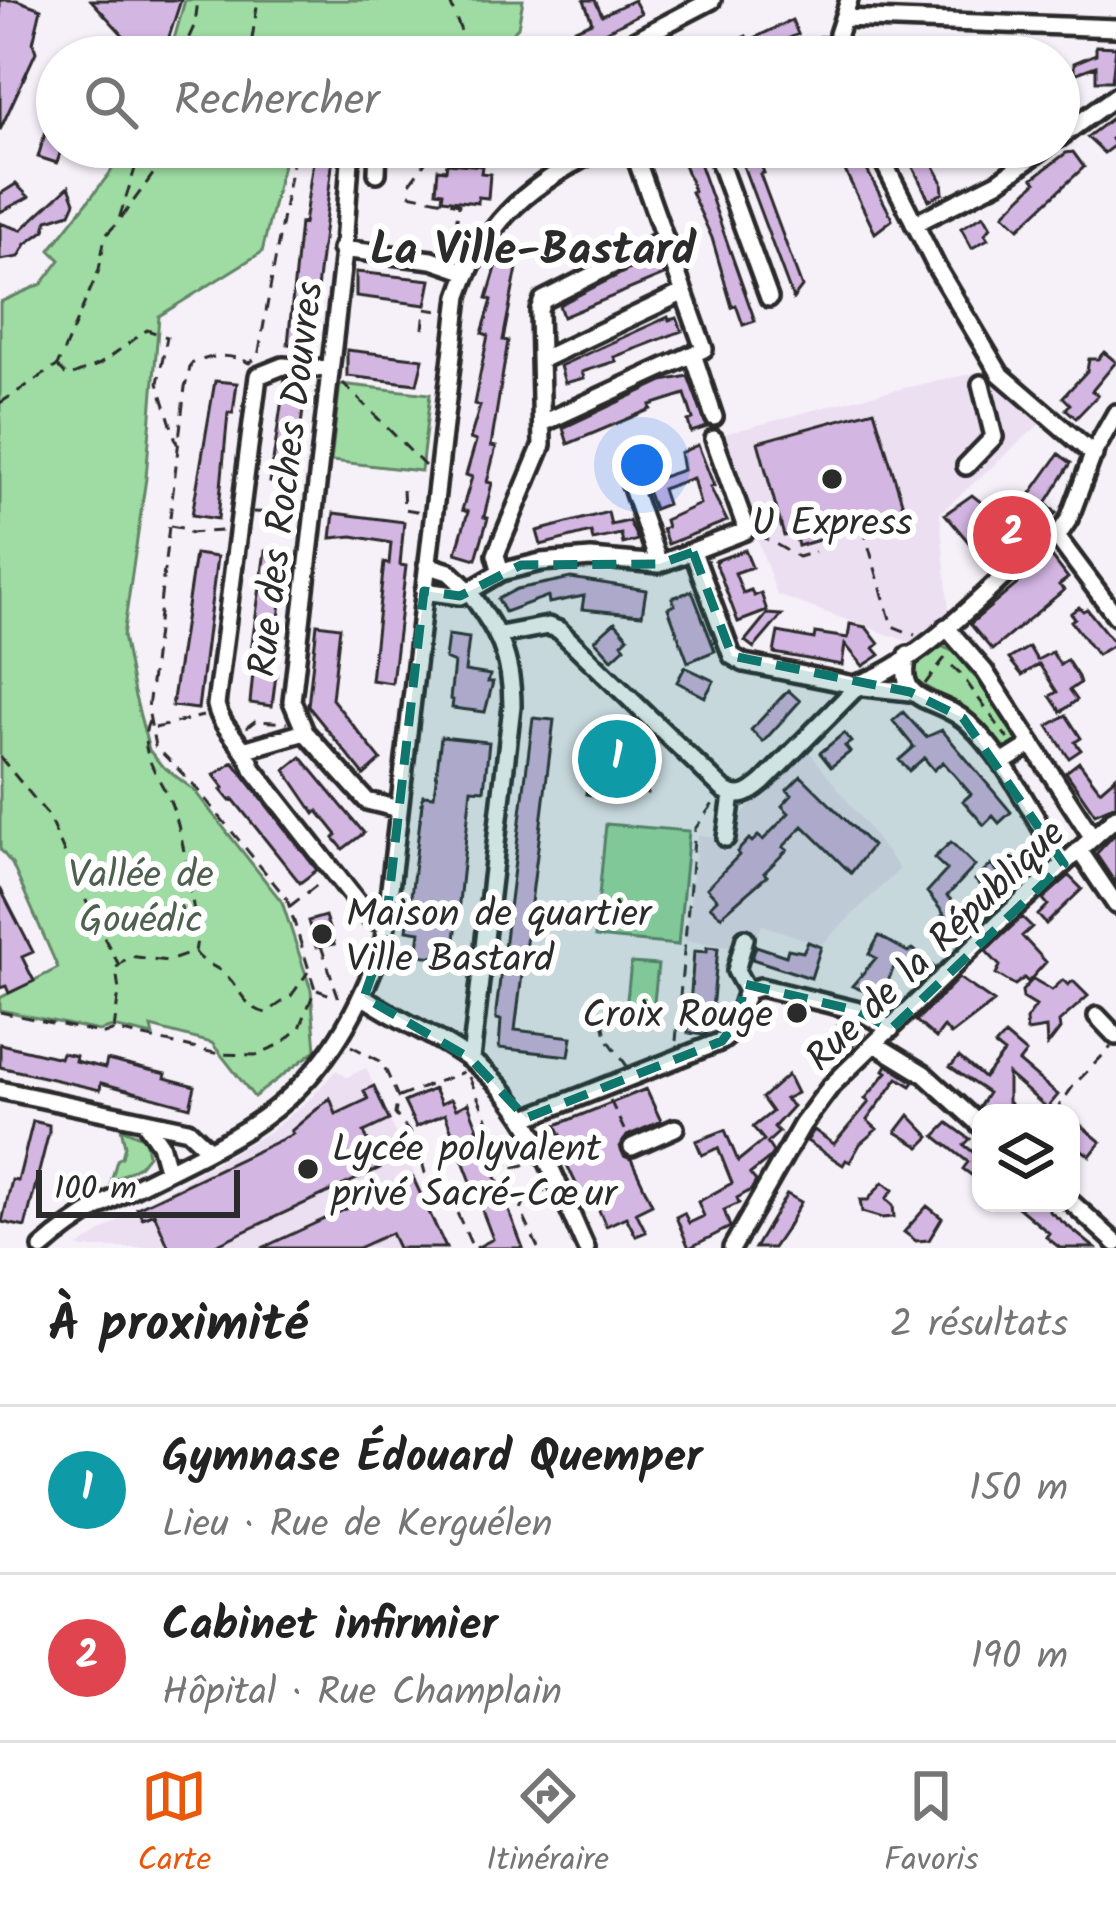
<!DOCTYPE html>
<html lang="fr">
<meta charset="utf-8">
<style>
body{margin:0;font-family:Kalam,sans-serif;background:#f2f2f2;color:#222}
.controls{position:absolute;right:36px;bottom:36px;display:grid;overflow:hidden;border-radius:24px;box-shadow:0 3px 9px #0004}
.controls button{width:108px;height:108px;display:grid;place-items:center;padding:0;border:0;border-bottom:3px solid #e0e0e0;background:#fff;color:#222;font:60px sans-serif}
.scale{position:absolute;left:36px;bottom:30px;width:204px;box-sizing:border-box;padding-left:12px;border:6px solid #2b2b2b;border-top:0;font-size:33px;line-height:42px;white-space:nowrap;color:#2b2b2b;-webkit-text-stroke:9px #fff;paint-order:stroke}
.you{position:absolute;left:642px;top:465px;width:42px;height:42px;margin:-30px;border:9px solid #fff;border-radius:50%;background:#1a73e8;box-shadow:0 0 0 18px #1a73e833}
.badge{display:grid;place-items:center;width:78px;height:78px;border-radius:50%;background:#ea580c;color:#fff;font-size:39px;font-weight:700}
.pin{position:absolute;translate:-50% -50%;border:6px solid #fff;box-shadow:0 3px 12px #0006}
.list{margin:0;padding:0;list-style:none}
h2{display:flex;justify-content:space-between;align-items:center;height:156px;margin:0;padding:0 48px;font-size:51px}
h2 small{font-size:39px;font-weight:400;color:#767676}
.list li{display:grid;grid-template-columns:78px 1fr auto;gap:36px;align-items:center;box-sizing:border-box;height:168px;padding:0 48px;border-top:3px solid #e0e0e0}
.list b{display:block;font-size:45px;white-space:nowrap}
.list p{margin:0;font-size:39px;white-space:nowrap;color:#767676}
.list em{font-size:39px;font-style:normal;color:#767676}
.icon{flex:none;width:66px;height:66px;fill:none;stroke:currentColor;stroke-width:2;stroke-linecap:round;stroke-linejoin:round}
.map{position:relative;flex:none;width:1116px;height:1248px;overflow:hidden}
.search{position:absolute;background:#fff;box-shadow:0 3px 9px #0004;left:36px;right:36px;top:36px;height:132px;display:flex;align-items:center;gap:30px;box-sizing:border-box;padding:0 42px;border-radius:66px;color:#767676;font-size:45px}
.sheet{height:492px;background:#fff}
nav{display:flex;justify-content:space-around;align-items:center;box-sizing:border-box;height:168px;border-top:3px solid #e0e0e0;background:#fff;font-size:33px;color:#767676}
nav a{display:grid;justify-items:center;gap:6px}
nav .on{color:#ea580c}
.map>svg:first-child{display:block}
</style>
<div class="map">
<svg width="1116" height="1248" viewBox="0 0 1116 1248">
<rect width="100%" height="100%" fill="#f6f0f9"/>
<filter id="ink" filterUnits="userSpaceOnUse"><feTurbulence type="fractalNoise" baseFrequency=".00833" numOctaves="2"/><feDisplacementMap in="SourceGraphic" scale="24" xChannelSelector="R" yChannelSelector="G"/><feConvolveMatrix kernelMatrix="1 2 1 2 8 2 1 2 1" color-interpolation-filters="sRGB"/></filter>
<g filter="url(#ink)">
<path fill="#ecdff2" d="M984,371l58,51 -102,91 9,99 -37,31 -135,-48 -56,-160 137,-37z
M806,747l94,122 -79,76 -59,-20 -8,21 -6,-2 -2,4 -61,-7 13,-106 34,3 7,-21z
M366,1068l82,180h-371l60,-40 135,-78 38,-31 26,-29 11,7z"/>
<path fill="#9edca3" stroke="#648467" stroke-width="3" d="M185,0h338l-5,27 -31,30h-318z
M124,147h163l-25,105 -103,64 -13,162 -23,158 11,57 15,57 12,15 33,25 88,112 29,88 5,60 -62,47 -42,-54 -61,-16 2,9 -40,-9 -14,4 -99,-21v-12l58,-30 -46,-104 -12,-15v-547l42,-18 18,-24 -10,-10 60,-77z
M340,384l90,10 -9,77 -90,-10z
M939,646c39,9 63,65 82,98l-14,7 -45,-44 -52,-29 2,-14z
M606,824l83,7 -11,114 -83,-8z
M631,963l27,2 -5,46 -27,-3z
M121,1128l24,10 3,17 -9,11 -28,16 6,-22 5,-3 3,-11z"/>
<path fill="#d4b6e3" stroke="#2b2b2b" stroke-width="3" d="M0,0h17l24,9 -8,34 3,9 -36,78z
M91,0h90l-13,40 -19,17h-6z
M584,0h11l7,15 32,-15 7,13 -60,31 -6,-15 17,-7z
M792,20l6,14 -49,23h-45l42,-21 2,5z
M955,43l35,1v13h-35z
M1096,46l20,1 -4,34h-16v-15l-22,8v-11l22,-9z
M54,103l3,44h5l-5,16 -19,-6z
M1116,115v21l-5,3 4,6 -11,8 -17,-16z
M736,147h19l9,26 -4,1 42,113 -9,12z
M841,147h14l35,67 2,6 -17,13 -40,-83z
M903,147h21l18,34 1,12 -14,7z
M1073,152l11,15 -65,61 -15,-14 32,-32 -3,-4 33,-25z
M314,155l19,2 -23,190 -22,-3 12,-121 4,1z
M698,160l57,161 -12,4 -7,-20 -4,2 -20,-69 -21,-46 3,-1 -10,-27z
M447,163l35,3 -1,7 9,1 -2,24 -10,-1v6l-36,-4 1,-7 -7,-1 2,-22 8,1z
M16,184l13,13 -29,15v-18z
M69,186l6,16 -5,11 -22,7 -3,10 -19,14 -7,13 -19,3v-37l21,7z
M984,215l7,12 -6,7 3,5 -16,9 -11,-20z
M499,258l19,5 -15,77 5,1 -17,105 5,1 -9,35 5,1 -8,34 4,1 -12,41 -20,-6 12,-41 -6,-2 10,-33 -6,-2 10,-34 -6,-2 10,-33 -6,-2 14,-69 -6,-2 10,-33 -5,-2z
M659,260l5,15 -101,42 -4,-12 83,-42z
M356,272l75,8 -5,25 -70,-9z
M668,317l1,3 8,-2 5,13 -68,26 2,4 -34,11 2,6 -19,5 -5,-17z
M347,350l76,9 -6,25 -70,-8z
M1104,352l12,10 -24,29 6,4 -22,23 -10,-9 4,-5 -7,-7 24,-26 2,-12h9z
M688,376l19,51 -16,5 -3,-11 5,-2 -8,-25 -35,11 1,4 -83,35 -5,-16 100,-47z
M285,378l22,2 -14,105 -23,-3z
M215,381l22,2 -4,30h-5l-10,106 -26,-4z
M874,410l32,105 -108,31 -3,-13 -11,3 -26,-94z
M698,445l16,41 -4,1 17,34 -59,23 -6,-15 5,-2 -2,-7 35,-16 -7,-26 -31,11 5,15 -13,5 -15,-40 18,-7 5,15 21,-7 -3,-17z
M1059,454l12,9 -25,40 10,10 -22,21 -7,-9 -30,29 -5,-5 -10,9 -37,-44 27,-19 37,29z
M608,512l3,13 18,-4 9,19 -15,4 -2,-10 -28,6 -2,-8 -50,13 -4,-14z
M334,513l70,9 -4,43 6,1 -14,117 -21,-3 13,-117 5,1 2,-21 -38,-7 -22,2z
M745,550l7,17 -17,6 8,20 8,-3 3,6 7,-3 6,18 -29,11 -23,-61z
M265,551l23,2 -17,122h5l-4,31 -22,-3 3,-30 -5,-1z
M195,554l22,3 -19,152 -26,-3z
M1042,557h10l16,21 -9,7 5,5 -72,60 -22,-26 72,-61z
M571,578l75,12 -4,25 -60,-6 2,-13 -35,7 -1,-7 -43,16 -7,-13 19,-10z
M692,591l23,60 -27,11 -20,-54 7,-3 -3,-7z
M1079,607l4,4 4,-2 28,35 -18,11 -26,-34 4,-3 -4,-5z
M767,614l15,1 -28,33 -9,-7z
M615,622l13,15 -6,6 3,4 -13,12 -17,-19z
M317,624l23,3 -8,72 49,61 -17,15 -56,-69z
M850,624l16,3 13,17 -5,4 6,7 -17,11 -18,-22 -3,21 -68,-12 4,-21 36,7 1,-6 33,5z
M448,635l21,3 -4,33 25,4 -2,7h5l-8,30 -33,-4 1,-8 -3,-1 4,-36 -9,-4z
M1029,647l8,13 15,-8 8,13 7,-5 11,17 2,6 -10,7 7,10 -16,12 -11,-16 7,-4 -18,-28 -17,11 -13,-16z
M685,667l29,14 -9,16 -28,-15z
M788,690l12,11 -37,41 -12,-12z
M903,712l23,25 16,-7 69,82 -12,11 -6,-7 -9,9 -21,-24 8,-7 -28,-32 -9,8 -10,-12 -15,13 -10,-11 15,-13 -21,-26z
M1066,715l15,23 -6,4 6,8 -12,8 -21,-32z
M533,718l21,2 -39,310 57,7 -3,19 -70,-8 2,-28 -5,-1v-8z
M844,733l7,9 -6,4 5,6 -19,15 -11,-14z
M589,734l62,8 -4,51 -28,-4 -2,10 -31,-5 2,-18h-5z
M441,737l48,5 -5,48 -13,-1 -18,170 -36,-4 3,-23 -13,-2 16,-135 11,1z
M301,757l63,76 -21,16 -9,-11 3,-3 -19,-24 -3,3 -30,-44z
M233,762l84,108 -17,13 -67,-84 -3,2 -9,-11 3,-2 -10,-13z
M1079,762l21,28 16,-14v29l-21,9 -29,-42z
M801,776l71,70 -21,27 -48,-47 -20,21 4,3 -23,23 3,3 -46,40 -11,-10 7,-7 -10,-11 32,-33 -2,-3 12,-13 3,3 6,-6 5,4 26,-27 -7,-7 10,-11 -5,-5z
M1116,833v51l-20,-30z
M951,842l24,24 -28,30 17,16 14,-15 14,15 -19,19 -3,-4 -22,18 -11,-9 5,-6 -7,-8 9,-8 -17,-22 20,-22 -13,-12z
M991,865l14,14 -9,8 9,14 -5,4 -25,-25z
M1069,876l13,13 -36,35 -8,-9 10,-10 -5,-6z
M0,888l33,64 -11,5 12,24 -25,12 -3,-7 -6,2z
M325,916l9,28 -18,3 -8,-26z
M1022,917l10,10 -10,9 24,26 -18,20 -4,-4 -9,7 -19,-11 4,-8 -14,-15z
M879,936l29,16 5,-3 22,19 -10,10 -29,-16 -15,36 -29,-12 24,-28 -7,-4z
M808,942l13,5 -10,31 -59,-19 4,-13 30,10 2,-7 15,3z
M707,947l11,1 -8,82 -6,5 -16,-2 6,-82 13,1z
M959,978l35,24 -43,33 -7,-8 -8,11 -20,-17z
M1033,979l19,11 11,-10 5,5 5,-4 15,15 -29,26 1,7 -13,17 -1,-18 -19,3 -1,-11 10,-14 -13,-8 -1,-7z
M843,1021l7,8 5,-5 9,10 -28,27 -9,-10 5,-5 -8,-8z
M1005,1035l21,18 -7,9 39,33 -11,13 -39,-34v28l6,5 -5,6h-23l-7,-6 9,-14 -38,-26 9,-10 25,21 20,-25 -9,-7z
M0,1044l60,14 2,-5 14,3 -1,5 30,7 2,-8 59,14 -1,4 30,8 -5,21 -89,-24 -1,7 -100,-23z
M887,1065l27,17 -3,4 -13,-8 -31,42 10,9 -17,15 -10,18 -4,-2 -3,5 -36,-24 7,-11 20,14 35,-42 -4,-3 22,-27 -3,-2z
M788,1075l9,18 -12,6 8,7 -19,21 5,5 -12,11 6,9 -4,7 -19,15 6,7 -5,9 -14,8 2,5 -15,7 6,17 -41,21 -13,-31 8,-4 5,10 15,-7 -6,-14 34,-19 -14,-35 -16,7 -6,-14 29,-11 13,31 26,-21 -11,-13 19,-15 -10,-14z
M374,1086l15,34 -25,12 16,36 -171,80h-40l-15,-35 -12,5 -5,-10 156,-74 -2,-3 39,-33 6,16 32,-15 -4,-8z
M434,1089l7,15 10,-5 5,10 12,-6 55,145h-47l17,-9 -48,-125 -29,13 -12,-25z
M646,1089l15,32 -34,15 -7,11 4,9 7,3 21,45 -16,8 10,20 -10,4 -10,-19 -20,9 -12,-27 -6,2 -8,-9 -12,-25 -2,-12 4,-2 -14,-28z
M909,1115l21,22 -10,10 -24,-15z
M1071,1117l30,25 -11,14 -19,-14z
M33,1121l16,4v7l-24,95 -23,-5 10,-42 6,1z
M948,1123l22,16 -6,6 17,13v24l-18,-13 5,-7 -33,-26z
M413,1178l33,70h-48l-7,-15 -33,15h-96z
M883,1182l10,8 -7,9 7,6 1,12 -12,1 -20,-6 -2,-12h8z
M787,1194l14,8 -13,24 -15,22h-18z
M1013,1203h42l-6,8 46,37h-35l-14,-11 3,-4z
M927,1206l15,12 -13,22 -13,1 -12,-9z"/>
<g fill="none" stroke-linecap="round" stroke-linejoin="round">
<defs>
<path id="minor" d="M843,18l273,10
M603,57l109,-57
M801,57l21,-10 14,2
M837,57l1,-23 11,-34
M1059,138l57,-42
M351,147l-8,113 -51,441 13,31 62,69 32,8
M714,147l55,151
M876,147l61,121 63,106 94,81
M377,173l1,-26
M914,224l84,-42 48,-35
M341,249l91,11 35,12
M693,354l21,63
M541,360l141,-67
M329,369l-46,-3 -25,10 -42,329c6,26 29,38 37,64l116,148 17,9
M543,423l161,-74 -72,-202
M966,466l28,-29 -13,-53
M626,471l33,93
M1057,537l59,79
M693,552l39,104 12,7 120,24 46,5
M501,572l-5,-17 3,-8 43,-102 -3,-135 4,-10 121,-61
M424,591l36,5 9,-5 -20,-19 -22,-7
M946,627l39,45 108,166
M500,635l48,-9 11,4 165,160c16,10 25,4 39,-8l91,-92 2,-6
M908,655c-13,52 30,40 60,68 42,39 64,94 96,141
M856,684c57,-14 135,-97 179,-137l22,-10 12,-18 25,-67 22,-39
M247,749l58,-17
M1002,763l30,-19
M726,838l6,-43
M1079,850l37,55
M745,938l-9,33 11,20
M364,997c33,23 72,38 105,62 63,44 86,122 117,189
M1097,1016l19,20
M875,1044l49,30 57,52
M471,1059l41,-353c0,-52 -14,-73 -43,-115l32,-19 40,-10 50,-4 68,6 86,-33 -1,-9 -30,-83
M0,1090l188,40 19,18
M526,1118l196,-77 11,-9 14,-41 13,-4 99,24 32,18
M146,1124l14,20 7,25
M632,1147l43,-19
M1071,1202l45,41
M42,1248c65,-58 140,-77 209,-122 71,-46 106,-109 133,-186l75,-644c25,-76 76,-116 147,-149
M732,1248l70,-123 29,-39 167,-163 118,-106"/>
</defs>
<use href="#minor" stroke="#2b2b2b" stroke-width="24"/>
<path stroke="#2b2b2b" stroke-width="3" stroke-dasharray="12 9" stroke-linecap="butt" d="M449,0l15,39 26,8 45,-1 7,11
M180,57l15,-33 3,-24
M241,57l11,-18 6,-39
M470,147c24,13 43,25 70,19
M410,183l26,-36
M409,194l50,10 -4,28 -5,-1 -3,22
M121,218l52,-71
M423,329l2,-20 15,2
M57,366l11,11 32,-13 47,-34 20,7 -9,46 19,61
M343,383l82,83
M0,403l57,-37 42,-96 6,-34 13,-14 24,-75
M403,490l1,19 18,3
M253,512l27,1 5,-11 16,4
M170,526l18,3 2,4 32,-2
M863,527l29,99 23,9
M758,534l40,23 17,-5
M925,684l19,-25 16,14 48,66
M149,721c-13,29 10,55 21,80 15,35 20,94 28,133l-3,18
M155,728l48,-12
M246,728l9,-7 32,2
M0,757l47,57 50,111 21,38
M290,906l31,-24
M321,946l18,53
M317,990l19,7
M0,1012l104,22 10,-4 105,24 37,1 25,-11 19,-16 15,-39 -28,-90 -94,-115 -38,-38 -7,-37 37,-322 6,-23c20,-9 39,-11 58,-1l9,-6 36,-204
M603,1021l3,16 21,29
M114,1030l5,-39 -3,-23 13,-12 39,5 27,-9c9,13 23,14 33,25 14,15 16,30 38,36l25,-17 17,-24
M676,1041l19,-212 20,-28
M351,1046l31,16 16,35 -3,17 22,28 8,31 28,31 20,44
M469,1077l40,92 22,-6
M399,1097l64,-25
M610,1100l16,34
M1054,1113l20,-28 37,-38
M538,1248l-17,-37 4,-12 21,-9"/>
<use href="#minor" stroke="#fff" stroke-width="15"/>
</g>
</g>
<path fill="#0f766e" fill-opacity="0.2" stroke="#0f766e" stroke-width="9" stroke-dasharray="24 15" stroke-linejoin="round" d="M693,552l39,104 178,36 53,26 101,146 -173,165 -32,-18 -115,-27 -5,35 -17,22 -196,77 -55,-59 -107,-62 20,-57 40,-349 36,5 61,-31 138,-1z"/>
<g fill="#2b2b2b" stroke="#fff" stroke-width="4.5">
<circle cx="832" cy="479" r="12"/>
<circle cx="322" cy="934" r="12"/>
<circle cx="797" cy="1013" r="12"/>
<circle cx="308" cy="1169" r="12"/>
</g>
<g text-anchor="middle" stroke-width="12" stroke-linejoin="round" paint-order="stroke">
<g font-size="39" fill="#2b2b2b" stroke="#fff">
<text transform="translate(284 479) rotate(-83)" y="14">Rue des Roches Douvres</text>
<text transform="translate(934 944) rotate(-44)" y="14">Rue de la République</text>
</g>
<g font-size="39" fill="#2b2b2b" stroke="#fff" text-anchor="start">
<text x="832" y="535" text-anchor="middle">U Express</text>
<text x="346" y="926">Maison de quartier<tspan x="346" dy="45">Ville Bastard</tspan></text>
<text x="773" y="1027" text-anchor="end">Croix Rouge</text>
<text x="332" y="1161">Lycée polyvalent<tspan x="332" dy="45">privé Sacré-Cœur</tspan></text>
</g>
<g font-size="39" fill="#4e604f" stroke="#fff">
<text x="141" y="887">Vallée de<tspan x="141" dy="45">Gouédic</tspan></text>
</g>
<g font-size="45" font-weight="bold" fill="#2b2b2b" stroke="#fff">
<text x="533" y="264">La Ville-Bastard</text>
</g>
</g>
</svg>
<div class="controls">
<button><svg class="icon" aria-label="layers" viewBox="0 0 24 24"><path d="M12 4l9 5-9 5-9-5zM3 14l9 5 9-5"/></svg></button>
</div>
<div class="scale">100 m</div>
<div class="you"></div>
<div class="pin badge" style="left:617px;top:759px;background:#0f9aa8">1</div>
<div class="pin badge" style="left:1012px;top:535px;background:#e0444e">2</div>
<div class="search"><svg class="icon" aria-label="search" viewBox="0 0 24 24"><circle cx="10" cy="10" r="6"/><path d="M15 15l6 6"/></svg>Rechercher</div>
</div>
<section class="sheet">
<h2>À proximité<small>2 résultats</small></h2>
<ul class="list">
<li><span class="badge" style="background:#0f9aa8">1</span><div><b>Gymnase Édouard Quemper</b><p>Lieu · Rue de Kerguélen</p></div><em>150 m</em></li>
<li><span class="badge" style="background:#e0444e">2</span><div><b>Cabinet infirmier</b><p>Hôpital · Rue Champlain</p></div><em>190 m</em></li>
</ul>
</section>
<nav>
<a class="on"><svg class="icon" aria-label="map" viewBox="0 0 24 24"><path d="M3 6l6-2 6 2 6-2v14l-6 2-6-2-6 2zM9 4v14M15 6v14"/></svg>Carte</a>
<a><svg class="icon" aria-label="directions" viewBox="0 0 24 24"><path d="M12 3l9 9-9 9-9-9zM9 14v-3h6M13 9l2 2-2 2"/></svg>Itinéraire</a>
<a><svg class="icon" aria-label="saved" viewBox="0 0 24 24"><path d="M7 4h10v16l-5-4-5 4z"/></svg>Favoris</a>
</nav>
